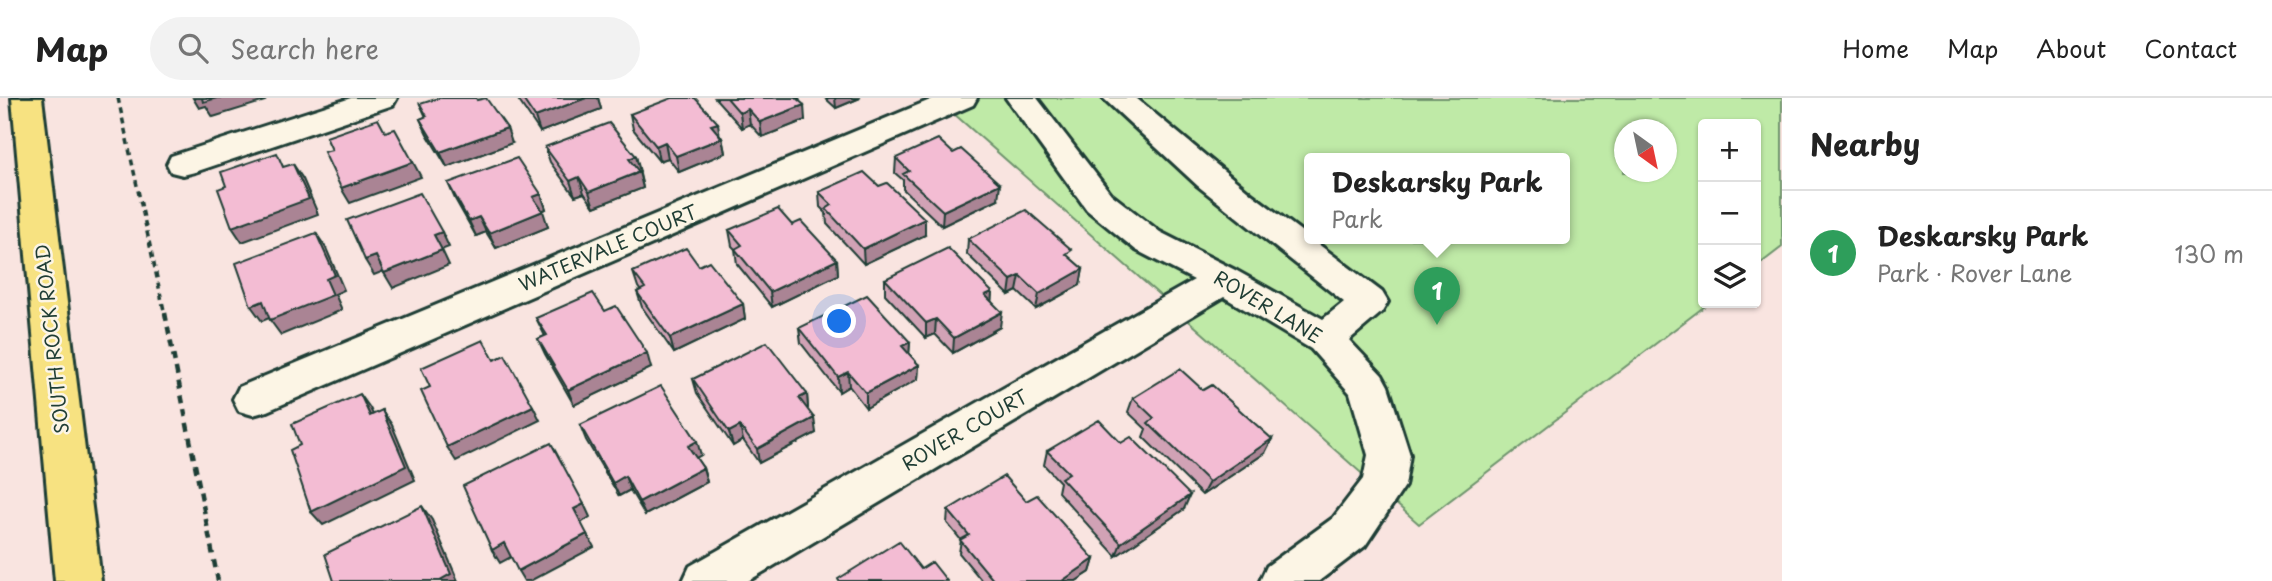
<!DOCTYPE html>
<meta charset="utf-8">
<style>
body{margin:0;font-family:"Playpen Sans",sans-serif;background:#f2f2f2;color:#222}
.controls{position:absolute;right:21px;top:21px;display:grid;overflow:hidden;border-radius:7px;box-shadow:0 2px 5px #0004}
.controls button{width:63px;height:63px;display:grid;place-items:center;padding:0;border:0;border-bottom:2px solid #e0e0e0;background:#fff;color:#222;font:35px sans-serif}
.compass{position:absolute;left:1614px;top:21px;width:63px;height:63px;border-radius:50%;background:#fff;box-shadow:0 2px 5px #0004;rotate:147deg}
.you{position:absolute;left:840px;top:224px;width:24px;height:24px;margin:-18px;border:5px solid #fff;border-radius:50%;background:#1a73e8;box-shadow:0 0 0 10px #1a73e833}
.badge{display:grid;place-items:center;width:46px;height:46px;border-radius:50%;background:#ea580c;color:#fff;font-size:23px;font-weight:700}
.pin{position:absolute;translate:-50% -58px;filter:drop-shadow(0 2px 4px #0008)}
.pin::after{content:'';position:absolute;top:37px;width:24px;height:21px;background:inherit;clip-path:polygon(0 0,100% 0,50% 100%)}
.popup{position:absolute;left:1304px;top:55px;width:266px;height:91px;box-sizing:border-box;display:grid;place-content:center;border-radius:7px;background:#fff;filter:drop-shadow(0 2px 5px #0005);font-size:23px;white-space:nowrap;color:#767676}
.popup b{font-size:26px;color:#222}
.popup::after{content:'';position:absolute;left:50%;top:100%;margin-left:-14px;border:14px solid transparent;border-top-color:#fff}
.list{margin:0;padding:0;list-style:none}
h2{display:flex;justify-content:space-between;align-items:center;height:91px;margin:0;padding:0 28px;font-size:30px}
h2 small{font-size:23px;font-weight:400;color:#767676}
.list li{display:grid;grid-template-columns:46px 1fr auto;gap:21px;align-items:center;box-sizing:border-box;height:126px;padding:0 28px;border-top:2px solid #e0e0e0}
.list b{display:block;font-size:26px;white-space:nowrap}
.list p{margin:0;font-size:23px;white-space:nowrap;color:#767676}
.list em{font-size:23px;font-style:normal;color:#767676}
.icon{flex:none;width:38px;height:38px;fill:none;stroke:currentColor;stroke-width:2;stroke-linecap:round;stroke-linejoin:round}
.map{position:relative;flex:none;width:1782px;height:483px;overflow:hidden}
header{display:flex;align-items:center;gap:42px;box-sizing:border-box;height:98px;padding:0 35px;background:#fff;border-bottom:2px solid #e0e0e0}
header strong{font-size:33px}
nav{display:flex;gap:38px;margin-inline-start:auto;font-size:24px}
.search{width:490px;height:63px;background:#f2f2f2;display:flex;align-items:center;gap:18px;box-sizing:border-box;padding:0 24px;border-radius:38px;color:#767676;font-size:26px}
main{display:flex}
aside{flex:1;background:#fff}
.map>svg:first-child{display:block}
</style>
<header>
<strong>Map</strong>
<div class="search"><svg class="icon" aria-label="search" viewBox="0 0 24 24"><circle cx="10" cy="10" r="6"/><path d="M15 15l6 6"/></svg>Search here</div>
<nav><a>Home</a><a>Map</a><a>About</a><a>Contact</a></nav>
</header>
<main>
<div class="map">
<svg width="1782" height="483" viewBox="0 0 1782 483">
<rect width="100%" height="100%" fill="#f9e4e0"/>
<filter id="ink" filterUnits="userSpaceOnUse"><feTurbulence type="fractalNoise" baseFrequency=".0143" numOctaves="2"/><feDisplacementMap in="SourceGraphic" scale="14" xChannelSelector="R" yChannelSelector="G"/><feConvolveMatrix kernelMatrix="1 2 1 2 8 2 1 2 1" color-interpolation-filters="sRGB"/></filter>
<g filter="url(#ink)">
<path fill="#bfeaa7" stroke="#6f946e" stroke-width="2" fill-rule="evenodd" d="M936,0h846v149l-26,20v-143h-53v179h6l-290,221zM1624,32h42v42h-42zM1309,61h256v80h-256z"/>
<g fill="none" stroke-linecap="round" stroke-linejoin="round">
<defs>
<path id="minor" d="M351,0h46l-4,7 -198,67 -12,3 -12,-3 -4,-8 4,-8z
M935,0h42l-4,7 -706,306 -14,4 -14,-4 -6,-12 6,-12z
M1006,0h31l74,96 49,38 77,39 86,48 21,-17 -146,-116 -95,-88h33l117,97 129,97 6,10 -6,10 -33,28 33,35 6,11 22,69 -5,31 -40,60 -46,35h-59l7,-15 66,-48 30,-39 5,-24 -18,-62 -39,-44 -87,-52 -476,284h-65l7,-15 504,-286 -58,-30 -49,-40z"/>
<path id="major" d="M12,0h30l59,483h-46z"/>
</defs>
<use href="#minor" stroke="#1f3d34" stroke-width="6"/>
<use href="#major" stroke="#1f3d34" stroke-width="6"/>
<path stroke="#1f3d34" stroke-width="3.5" stroke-dasharray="6 4.5" stroke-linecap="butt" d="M118,0l47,217"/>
<path stroke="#1f3d34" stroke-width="4.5" stroke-dasharray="8 6" stroke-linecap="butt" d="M165,215l53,268"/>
<use href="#minor" fill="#fcf5e5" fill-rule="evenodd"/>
<use href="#major" fill="#f7e281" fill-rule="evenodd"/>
</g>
<path fill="#d1a2b5" stroke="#1f3d34" stroke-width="2" d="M517,0h81l3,11 -61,23z
M715,0h84l6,22 -43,17 -12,-13 -8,4z
M825,0h35l-24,10z
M420,6l92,39 -65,24 -20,-33 -7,-15 6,-2z
M630,16l90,21 2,3 3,15 -46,19 -11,-14 -9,3 -26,-32z
M545,49l91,9 7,32 -49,19 -10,-14 -9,3 -25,-34z
M896,60l102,41 -56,27 -39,-37v-9l-8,-7z
M448,85l93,11 5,15 -4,2 6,16 -52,21 -10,-16 -10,4 -21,-37z
M879,88l46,49 -61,29 -37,-40 -1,-11 -6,-6 -1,-15z
M792,127l45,35 1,15 -66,32 -35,-43 -2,-15 -3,-3 -3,-16z
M968,141l102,19 13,11 -3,16 -44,24 -19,-18 -8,4 -42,-41z
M699,168l44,38 2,15 -71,34 -32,-46 -5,-15 3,-2 -2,-3 -5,-15z
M885,181l107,13 -1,9 9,26 -47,26 -18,-19 -9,4 -41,-44z
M605,213l46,57 -77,37 -29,-51 -7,-15 7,-3 -9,-18z
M799,230l111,14 -1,12 10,11 -1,14 -52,29 -17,-22 -10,6 -38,-49z
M693,281l114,15 1,14 -1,1 9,24 -57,30 -16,-23 -10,6 -36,-53z
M1203,292l62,63 -63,42 -59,-58 3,-8 -18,-17 5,-14z
M580,327l121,30 -5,3 7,10 4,14 -62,33 -15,-25 -11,6 -33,-56z
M1047,353l137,58 -68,47 -58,-64 2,-10 -16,-17z
M1026,403l68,58 -4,13 -14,9h-94l-23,-28 2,-13 -14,-17 1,-13z"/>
<path fill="#aa8494" stroke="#1f3d34" stroke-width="2" d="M193,0h70l2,3 -52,16 -7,-11 -7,2z
M586,0h12l3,11 -61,23 -5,-15z
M835,0h25l-24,10z
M804,7l1,15 -43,17 -2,-15z
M748,11l2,15 -8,4 -2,-15z
M718,25l2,15 -9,-13z
M507,30l5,15 -65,24 -7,-15z
M722,40l3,15 -46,19 -3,-16z
M665,44l3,16 -9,3 -3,-15z
M636,58l4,16 -7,3 -4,-16z
M413,64l8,15 -71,26 -9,-15z
M293,66l10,15 15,35 -76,28 -10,-15z
M639,74l4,16 -49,19 -5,-15z
M579,79l5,16 -9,3 -5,-15z
M1000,86l-2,15 -56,27 1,-15z
M541,96l5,15 -7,3 -6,-15z
M543,113l5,16 -52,21 -7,-15z
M479,119l7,15 -10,4 -7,-15z
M925,121v16l-61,29 -1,-15z
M442,134l7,15 -8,3 -7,-15z
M316,135l10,15 18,42 -9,4 7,16 -61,25 -11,-15z
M442,152l7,15 -56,23 -9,-15z
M376,158l8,15 -10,4 -9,-15z
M837,162l1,15 -66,32 -2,-15z
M1083,171l-3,16 -44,24 3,-15z
M1020,178l-3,15 -8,4 2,-15z
M992,194l-1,15 -6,-12z
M263,203l11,15 -12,5 -11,-15z
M743,206l2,15 -71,34 -4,-15z
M1002,214l-2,15 -47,26 1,-15z
M936,221l-1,15 -9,4v-15z
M910,244l-1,15 -7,-11z
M647,255l4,15 -77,37 -6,-15z
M919,267l-1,14 -52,29v-15z
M848,274l1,14 -10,6 -1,-15z
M360,296l10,14 10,22 -10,-14z
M807,296l1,14 -8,4 -1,-14z
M533,308l7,14 -84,41 -9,-14z
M382,312l10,15 23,55 -92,45 -12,-13z
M814,320l2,15 -57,30 -2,-14z
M740,328l3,14 -10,6 -4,-14z
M1272,341l-7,14 -63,42 7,-13z
M697,343l4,14 -9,5 -4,-14z
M703,370l4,14 -62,33 -6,-13z
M625,378l5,14 -11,6 -6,-13z
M1190,397l-6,14 -68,47 5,-13z
M584,406l6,13 -9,6 -7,-14z
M422,408l10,14 26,61h-18z
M587,436l7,13 -64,34h-6l-6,-10z
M504,445l9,13 -13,7 -8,-13z
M1094,461l-4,13 -14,9h-14z"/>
<path fill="#f3bcd3" stroke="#1f3d34" stroke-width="2" d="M202,0h15l-14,4z
M439,0h37l1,2 9,-2 21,30 -67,24 -20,-33 7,-3 -7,-12z
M522,0h64l-51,19z
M672,0h23l23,25 -7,2 11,13 -46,18 -11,-14 -9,4 -26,-32z
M727,0h69l8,7 -44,17 -12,-13 -8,4z
M378,21l7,13 10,-3 18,33 -72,26 -17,-36 8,-2 -6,-13z
M609,25l27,33 -7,3 10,13 -50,20 -10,-15 -9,4 -25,-34z
M938,41l15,14 8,-4 39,35 -57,27 -40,-37 6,-3 -13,-13z
M277,55l6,14 10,-3 16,35 -77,28 -14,-38 8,-3 -5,-14z
M517,60l24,36 -8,3 10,14 -54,22 -10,-16 -10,4 -21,-38z
M864,74l15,14 8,-3 38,36 -62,30 -37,-40 6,-4 -13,-13z
M420,95l22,39 -8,3 8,15 -58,23 -8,-17 -11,4 -18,-40z
M778,111l14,16 9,-4 36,39 -67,32 -35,-43 7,-4 -13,-15z
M1026,112l46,40 -6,4 17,15 -44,25 -19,-18 -9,4 -43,-41z
M316,135l19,42 -9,4 7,16 -63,25 -7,-19 -12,5 -15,-43z
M686,150l13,18 10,-5 34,43 -73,34 -33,-46 8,-4 -12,-16z
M948,150l44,44 -7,3 17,17 -48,26 -18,-19 -10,4 -41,-44z
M593,195l12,18 11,-5 31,47 -79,37 -30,-51 9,-4 -11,-17z
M867,197l43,47 -8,4 17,19 -53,28 -18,-21 -10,5 -39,-49z
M483,242l11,20 11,-5 28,51 -86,41 -26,-56 9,-4 -9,-19z
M767,244l40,52 -8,4 15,20 -57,31 -17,-23 -11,6 -36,-53z
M1180,271l23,21 9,-5 60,54 -63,43 -61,-59 6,-5 -21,-20z
M661,288l36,55 -9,5 15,22 -64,34 -14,-26 -12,7 -33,-58z
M360,296l10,22 12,-6 24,56 -95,46 -21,-62 10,-5 -8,-21z
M1099,322l22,23 10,-6 59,58 -69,48 -60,-65 8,-5 -22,-22z
M551,345l33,61 -10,5 13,25 -69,37 -14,-28 -12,7 -29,-64z
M1004,378l22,25 11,-6 57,64 -32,22h-68l-34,-41 9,-5 -21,-25z
M422,408l29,68 -11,6v1h-106l-9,-27z
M899,443l22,28 11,-7 15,19h-108l-1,-2z"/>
</g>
<g text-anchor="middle" stroke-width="5" stroke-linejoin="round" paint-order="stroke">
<g font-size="19" fill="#1f3d34" stroke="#fcf5e5">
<text transform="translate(608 150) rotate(-23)" y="7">WATERVALE COURT</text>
<text transform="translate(1268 209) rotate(31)" y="7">ROVER LANE</text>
<text transform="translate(52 241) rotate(-96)" y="7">SOUTH ROCK ROAD</text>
<text transform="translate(965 332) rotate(-30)" y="7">ROVER COURT</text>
</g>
</g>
</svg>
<div class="controls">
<button>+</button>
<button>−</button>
<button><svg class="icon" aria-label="layers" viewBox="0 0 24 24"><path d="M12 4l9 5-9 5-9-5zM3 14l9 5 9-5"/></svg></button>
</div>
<svg class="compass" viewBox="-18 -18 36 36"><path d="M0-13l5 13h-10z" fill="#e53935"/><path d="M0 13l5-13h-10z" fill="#767676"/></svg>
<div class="you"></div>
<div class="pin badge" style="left:1437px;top:227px;background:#2e9e5b">1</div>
<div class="popup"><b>Deskarsky Park</b>Park</div>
</div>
<aside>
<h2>Nearby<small></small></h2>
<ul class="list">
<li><span class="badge" style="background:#2e9e5b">1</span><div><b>Deskarsky Park</b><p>Park · Rover Lane</p></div><em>130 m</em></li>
</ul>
</aside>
</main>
